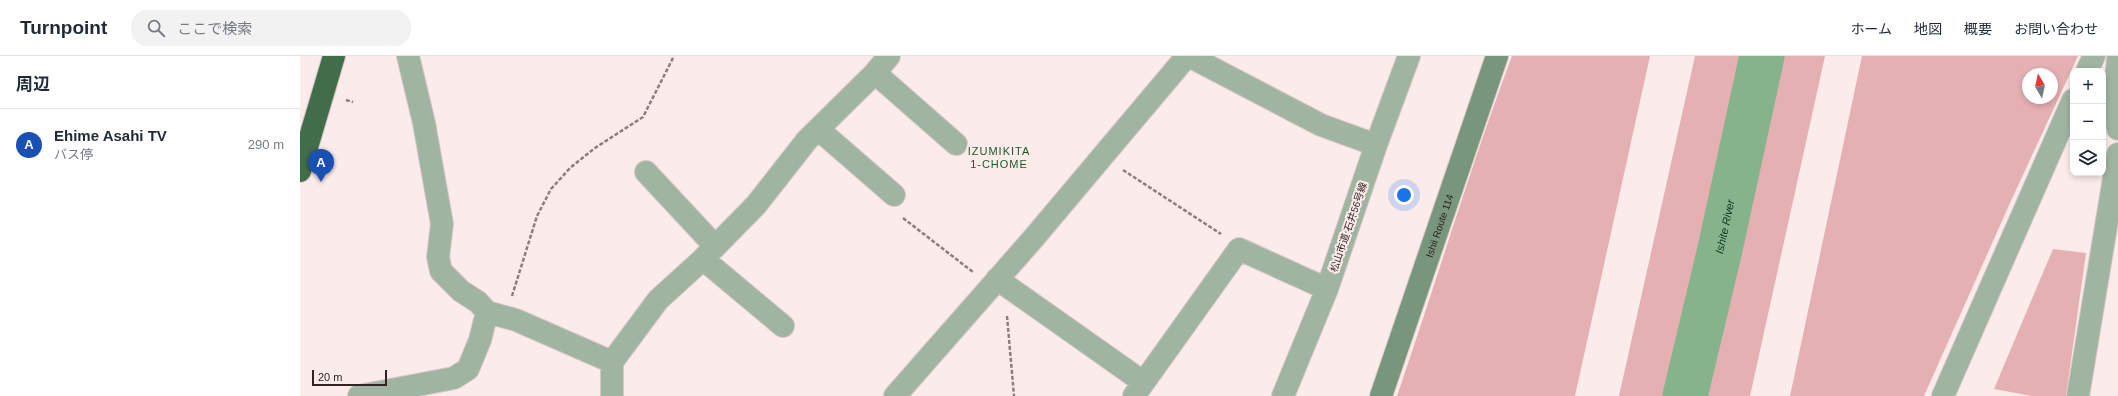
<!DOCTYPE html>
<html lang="ja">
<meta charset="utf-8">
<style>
body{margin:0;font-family:Arial,"Noto Sans JP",sans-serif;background:#f2f2f3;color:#1f2937}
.controls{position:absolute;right:12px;top:12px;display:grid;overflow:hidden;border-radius:8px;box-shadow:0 2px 6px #0003}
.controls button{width:36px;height:36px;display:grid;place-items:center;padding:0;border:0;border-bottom:1px solid #e0e1e3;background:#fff;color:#1f2937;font:20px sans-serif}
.compass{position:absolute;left:1722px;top:12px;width:36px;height:36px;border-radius:50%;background:#fff;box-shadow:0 2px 6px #0003;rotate:351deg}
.scale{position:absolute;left:12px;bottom:10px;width:75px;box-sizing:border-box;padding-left:4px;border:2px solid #322424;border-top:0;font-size:11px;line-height:14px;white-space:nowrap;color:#322424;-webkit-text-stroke:3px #fbebeb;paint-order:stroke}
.you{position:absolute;left:1104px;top:139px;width:14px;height:14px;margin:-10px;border:3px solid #fff;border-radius:50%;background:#1a73e8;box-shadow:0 0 0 6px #1a73e833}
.badge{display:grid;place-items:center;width:26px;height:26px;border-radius:50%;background:#ea580c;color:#fff;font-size:13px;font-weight:700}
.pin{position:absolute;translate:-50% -33px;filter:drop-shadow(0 1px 2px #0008)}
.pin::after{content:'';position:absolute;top:21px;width:14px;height:12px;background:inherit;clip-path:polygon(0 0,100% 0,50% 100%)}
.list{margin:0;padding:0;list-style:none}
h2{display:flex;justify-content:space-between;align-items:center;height:52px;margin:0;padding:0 16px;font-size:17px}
h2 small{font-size:13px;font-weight:400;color:#747a83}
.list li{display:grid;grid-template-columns:26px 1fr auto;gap:12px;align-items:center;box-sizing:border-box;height:72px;padding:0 16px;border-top:1px solid #e0e1e3}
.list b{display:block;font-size:15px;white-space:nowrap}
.list p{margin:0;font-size:13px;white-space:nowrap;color:#747a83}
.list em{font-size:13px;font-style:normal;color:#747a83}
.icon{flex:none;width:22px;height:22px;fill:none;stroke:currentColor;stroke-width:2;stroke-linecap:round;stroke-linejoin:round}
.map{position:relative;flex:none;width:1818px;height:340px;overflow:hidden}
header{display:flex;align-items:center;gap:24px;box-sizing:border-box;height:56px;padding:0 20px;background:#fff;border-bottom:1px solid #e0e1e3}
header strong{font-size:19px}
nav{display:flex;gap:22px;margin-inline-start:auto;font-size:14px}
.search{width:280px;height:36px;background:#f2f2f3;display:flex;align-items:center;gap:10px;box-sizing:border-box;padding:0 14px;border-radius:16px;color:#747a83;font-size:15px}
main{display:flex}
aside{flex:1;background:#fff}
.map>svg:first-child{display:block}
</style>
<header>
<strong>Turnpoint</strong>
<div class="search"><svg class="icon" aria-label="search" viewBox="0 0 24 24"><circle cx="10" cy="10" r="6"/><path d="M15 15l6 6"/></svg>ここで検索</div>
<nav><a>ホーム</a><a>地図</a><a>概要</a><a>お問い合わせ</a></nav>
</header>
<main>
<aside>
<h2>周辺<small></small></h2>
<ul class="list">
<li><span class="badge" style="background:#1a4fb4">A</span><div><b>Ehime Asahi TV</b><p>バス停</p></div><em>290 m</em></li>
</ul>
</aside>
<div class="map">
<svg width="1818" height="340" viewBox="0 0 1818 340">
<rect width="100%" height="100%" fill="#fbebeb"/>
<path fill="#e5b0b1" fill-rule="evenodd" d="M1212,0h138l-75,340h-178c39,-113 73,-228 115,-340z
M1395,0h130l-75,340h-131z
M1562,0h216l-68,147 -86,193h-134zM1728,18h24v24h-24z
M1753,193l33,4 -20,143h-34l-38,-7z"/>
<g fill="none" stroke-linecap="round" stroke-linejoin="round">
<path stroke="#84b38c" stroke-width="45" id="s1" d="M1385,340l35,-147 42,-193"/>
<defs>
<path id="street" d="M108,0l16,67 18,101 -4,33 3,14 20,20 17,11 9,10 29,8 96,42
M889,0l132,69 55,20
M1818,3l-5,49 5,21
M1787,15l7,-15
M575,17l81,71
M518,73l76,66
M346,116l69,74
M403,203l80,67
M697,223l146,103
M59,340l95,-18 14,-9 12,-29 7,-28
M312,340v-34l46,-62 45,-41 53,-54 51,-65 68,-67 14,-17
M595,340l137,-156 155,-184
M834,340l105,-147 88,40
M983,340l44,-107 49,-144 33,-89
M1643,340l130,-296
M1778,340l40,-242"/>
<g id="secondary">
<path id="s2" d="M1081,340l116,-340"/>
</g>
<path id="highway" d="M0,115l34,-115"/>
</defs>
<use href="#street" stroke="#d7c7c7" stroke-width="24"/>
<use href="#secondary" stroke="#d7c7c7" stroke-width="24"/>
<use href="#highway" stroke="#d7c7c7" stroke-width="24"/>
<path stroke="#8d7e7e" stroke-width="2.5" stroke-dasharray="4 2" stroke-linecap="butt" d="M46,44l7,2
M823,114l98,64
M603,162l70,54
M212,240l25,-80 14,-27 19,-21 25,-20 48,-31 31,-61
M707,260l7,80"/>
<use href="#street" stroke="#9fb4a1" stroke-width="22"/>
<use href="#secondary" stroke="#77967c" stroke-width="22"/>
<use href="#highway" stroke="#416e4a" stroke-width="22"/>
</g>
<g text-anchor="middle" stroke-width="4" stroke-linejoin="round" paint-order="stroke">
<g font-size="10" fill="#322424" stroke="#fbebeb">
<text dy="4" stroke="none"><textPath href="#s2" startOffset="180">Ishii Route 114</textPath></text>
<text transform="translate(1048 171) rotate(-71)" y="4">松山市道 石井56号線</text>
</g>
<g font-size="11" letter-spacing="1" fill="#18592b" stroke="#fbebeb">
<text x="699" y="99">IZUMIKITA<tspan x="699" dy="13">1-CHOME</tspan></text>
</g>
<g font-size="11" font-style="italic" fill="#0f3419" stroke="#fbebeb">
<text dy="4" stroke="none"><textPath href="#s1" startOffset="174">Ishite River</textPath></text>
</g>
</g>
</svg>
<div class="controls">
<button>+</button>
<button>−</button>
<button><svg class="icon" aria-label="layers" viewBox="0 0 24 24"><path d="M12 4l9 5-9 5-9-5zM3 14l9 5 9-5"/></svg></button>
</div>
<svg class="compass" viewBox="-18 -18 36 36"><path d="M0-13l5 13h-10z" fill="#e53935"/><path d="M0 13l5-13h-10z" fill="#747a83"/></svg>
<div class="scale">20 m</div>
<div class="you"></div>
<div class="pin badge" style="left:21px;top:126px;background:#1a4fb4">A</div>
</div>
</main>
